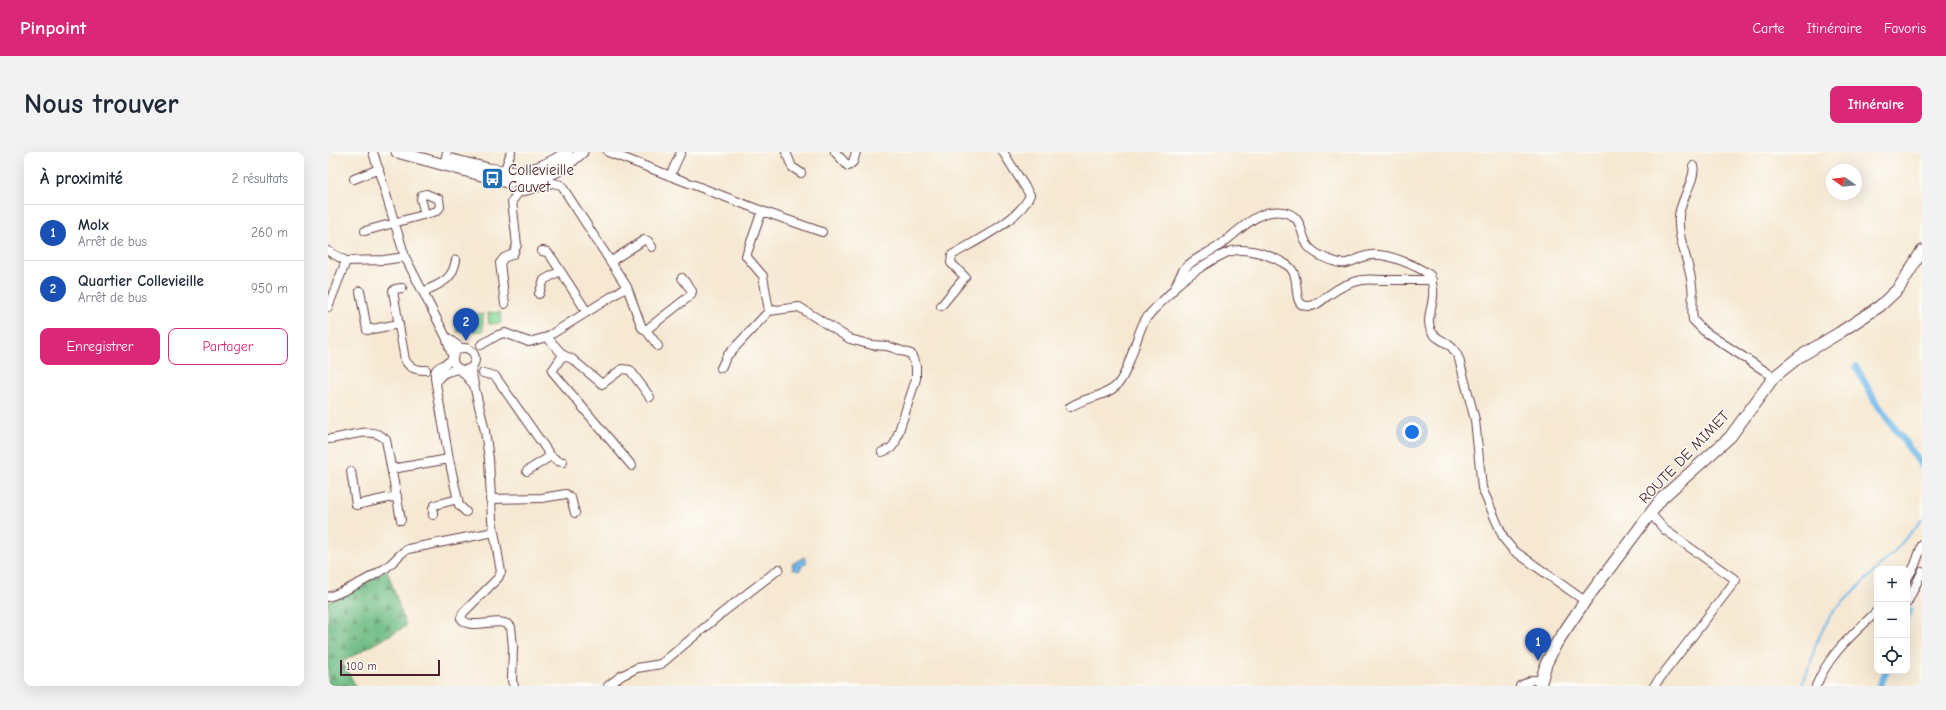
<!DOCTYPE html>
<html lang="fr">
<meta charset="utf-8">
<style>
body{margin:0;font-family:"Comic Neue",sans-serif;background:#f2f2f3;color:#1f2937}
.controls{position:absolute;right:12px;bottom:12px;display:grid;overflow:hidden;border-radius:8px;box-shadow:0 4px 16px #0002}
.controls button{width:36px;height:36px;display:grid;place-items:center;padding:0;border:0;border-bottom:1px solid #e0e1e3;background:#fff;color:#1f2937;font:20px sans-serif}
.compass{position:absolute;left:1498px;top:12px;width:36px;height:36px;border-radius:50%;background:#fff;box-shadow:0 4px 16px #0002;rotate:285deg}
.scale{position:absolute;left:12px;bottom:10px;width:100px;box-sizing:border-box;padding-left:4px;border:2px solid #4a1f2b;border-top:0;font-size:11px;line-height:14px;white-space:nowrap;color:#4a1f2b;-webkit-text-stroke:3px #fdfcf7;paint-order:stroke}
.you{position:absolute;left:1084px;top:280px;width:14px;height:14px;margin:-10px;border:3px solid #fff;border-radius:50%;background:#1a73e8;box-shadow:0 0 0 6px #1a73e833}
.badge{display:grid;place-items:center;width:26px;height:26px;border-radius:50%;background:#db2777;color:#fff;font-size:13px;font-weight:700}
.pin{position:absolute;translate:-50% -33px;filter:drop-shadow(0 1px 2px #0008)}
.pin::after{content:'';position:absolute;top:21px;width:14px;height:12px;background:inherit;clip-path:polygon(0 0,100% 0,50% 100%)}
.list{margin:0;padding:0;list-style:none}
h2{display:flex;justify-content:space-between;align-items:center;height:52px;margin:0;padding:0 16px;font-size:17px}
h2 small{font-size:13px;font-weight:400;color:#747a83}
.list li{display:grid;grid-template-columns:26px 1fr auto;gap:12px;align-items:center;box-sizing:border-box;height:56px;padding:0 16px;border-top:1px solid #e0e1e3}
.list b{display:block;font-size:15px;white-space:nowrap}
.list p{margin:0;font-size:13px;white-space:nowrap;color:#747a83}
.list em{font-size:13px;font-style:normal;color:#747a83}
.actions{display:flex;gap:8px;padding:12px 16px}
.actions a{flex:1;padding:9px 0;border:1px solid #db2777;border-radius:8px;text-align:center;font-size:14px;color:#db2777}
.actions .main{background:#db2777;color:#fff}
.icon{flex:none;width:22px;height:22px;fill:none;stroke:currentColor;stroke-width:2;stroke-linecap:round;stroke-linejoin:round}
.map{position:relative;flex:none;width:1594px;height:534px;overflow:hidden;border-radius:8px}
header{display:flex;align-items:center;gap:24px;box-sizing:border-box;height:56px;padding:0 20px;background:#db2777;color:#fff}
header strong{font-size:19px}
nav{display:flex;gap:22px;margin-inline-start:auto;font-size:14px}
.intro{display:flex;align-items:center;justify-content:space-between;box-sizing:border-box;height:96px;padding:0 24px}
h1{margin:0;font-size:28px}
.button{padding:10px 18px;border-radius:8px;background:#db2777;color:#fff;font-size:14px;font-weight:700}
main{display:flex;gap:24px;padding:0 24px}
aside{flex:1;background:#fff;border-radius:8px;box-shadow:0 4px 16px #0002}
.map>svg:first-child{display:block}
</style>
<header>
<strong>Pinpoint</strong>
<nav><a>Carte</a><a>Itinéraire</a><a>Favoris</a></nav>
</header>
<div class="intro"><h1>Nous trouver</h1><a class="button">Itinéraire</a></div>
<main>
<aside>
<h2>À proximité<small>2 résultats</small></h2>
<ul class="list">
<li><span class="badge" style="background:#1a4fb4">1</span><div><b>Molx</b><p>Arrêt de bus</p></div><em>260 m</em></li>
<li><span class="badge" style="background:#1a4fb4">2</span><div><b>Quartier Collevieille</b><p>Arrêt de bus</p></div><em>950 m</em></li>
</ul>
<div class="actions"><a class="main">Enregistrer</a><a>Partager</a></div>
</aside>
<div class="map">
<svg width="1594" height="534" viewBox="0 0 1594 534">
<defs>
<pattern id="forest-firs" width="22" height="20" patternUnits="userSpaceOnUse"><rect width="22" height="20" fill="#70bc84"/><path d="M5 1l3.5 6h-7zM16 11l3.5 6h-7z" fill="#5e986c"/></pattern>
<pattern id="water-waves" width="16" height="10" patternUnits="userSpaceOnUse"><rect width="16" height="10" fill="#72baea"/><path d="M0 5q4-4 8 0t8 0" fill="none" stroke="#649fc9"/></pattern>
</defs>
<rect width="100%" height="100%" fill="#fdfcf7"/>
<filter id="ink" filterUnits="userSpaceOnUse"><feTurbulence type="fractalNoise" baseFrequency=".025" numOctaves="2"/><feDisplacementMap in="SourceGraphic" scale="8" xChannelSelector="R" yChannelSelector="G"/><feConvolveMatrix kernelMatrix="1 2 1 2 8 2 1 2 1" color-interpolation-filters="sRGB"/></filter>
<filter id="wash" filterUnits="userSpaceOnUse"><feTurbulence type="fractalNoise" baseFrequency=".012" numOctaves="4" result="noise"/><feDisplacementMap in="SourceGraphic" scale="16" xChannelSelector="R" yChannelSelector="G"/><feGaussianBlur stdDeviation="0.9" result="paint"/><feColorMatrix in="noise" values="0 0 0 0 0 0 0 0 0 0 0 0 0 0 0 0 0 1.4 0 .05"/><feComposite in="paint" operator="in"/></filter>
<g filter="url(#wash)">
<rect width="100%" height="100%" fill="#f6e8d2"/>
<path fill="url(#forest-firs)" stroke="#5d6e58" d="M59,418l19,56 -64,36 14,24h-28v-84z"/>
<path fill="#8bdd9d" stroke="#6a7e64" d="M172,160l1,11 -12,1 -1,-11z
M155,162v17l-26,1 -1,-17z"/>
<path fill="url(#water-waves)" stroke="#5e6c8a" d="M476,405l3,5 -2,2 -2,1 -4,6 -6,-2 -1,-5z"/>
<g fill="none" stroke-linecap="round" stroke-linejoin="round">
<path stroke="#72baea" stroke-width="2" d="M1473,534l9,-20 6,-23 15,-29 61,-60 30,-34"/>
<path stroke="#72baea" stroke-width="7" d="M1528,215l19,34 47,65
M1579,465l3,-7
M1552,534l6,-15"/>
</g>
</g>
<g filter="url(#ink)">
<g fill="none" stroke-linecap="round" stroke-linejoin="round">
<defs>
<path id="minor" d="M45,0l32,105 41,80
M280,0l154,59 60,21
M458,0l6,15 9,6
M507,0l13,14 5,-4 3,-10
M116,13l3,-13
M1365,14c4,10 -13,35 -14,50 -2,24 11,46 13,70 2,11 -1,22 1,34l11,11 70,46
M176,20l7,-20
M342,24l11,-24
M26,27l25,-10
M37,79l72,-20 3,-4 -1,-8 -13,-5 -4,1 -1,4 4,15
M0,99l18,10
M214,99l5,1 5,6 35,54
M282,110l34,-22 4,1 4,6
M850,132c11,-10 40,-29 54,-33 17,-4 41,5 55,14 17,11 2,41 21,41 8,1 15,-7 21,-11 9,-7 22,-13 33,-15 7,-1 14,0 21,0 16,0 33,0 49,0
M74,136l-7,1 -2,2 12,69c5,9 12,10 21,10
M32,139l7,39 32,-6
M95,140c17,-9 29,-10 33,-32
M211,142l5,-14 16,-9
M177,152l-5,-41 4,-5 9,-4 4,-9 -5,-44 6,-8 35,-10 8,2 66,102 15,41 4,2 45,-35 1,-4 -10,-13
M613,154l24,-29 -14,-14 1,-8c23,-14 68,-35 78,-60l-27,-43
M0,155l18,-46 38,-1 21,-3
M441,159l30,-4 51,32 22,6 15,1 24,8 5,12v13l-21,64 -4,5 -9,4
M318,178l12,16
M219,185l16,18 9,4 30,25 20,-15 8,1 20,27
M153,193l17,-10 7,-2 24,9 18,-5 80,-50
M125 207a11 11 0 1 1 22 0a11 11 0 1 1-22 0Z
M133,196l-15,-11 7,21c-10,12 -22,4 -17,26 4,-12 13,-13 24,-15l14,16 -3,-17
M235,203l-11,16 80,95
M393,216l6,-12 42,-45 -6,-35 -17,-20 16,-45
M155,221l12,3 56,80 -24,15
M108,232l13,75
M146,233l11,46 4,28 3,61 9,52 -3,6 -35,35 -2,5c10,15 38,-4 50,9l2,20 -1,34 2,5
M742,255c15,-10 35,-10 46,-21 13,-12 19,-49 29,-66 8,-12 20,-20 29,-31 4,-7 6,-15 11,-21 8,-9 21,-14 31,-20 20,-13 41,-41 67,-36 21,4 16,21 25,34 7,9 18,13 28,16 12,5 23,-6 35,-7 17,-2 46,11 59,20 2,7 4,15 3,22 -1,11 -7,23 -2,34 7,12 20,8 28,28l16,61 7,68 22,51 9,11 72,51
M0,287c19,-1 44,-15 58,1l15,80
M223,304l7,5 5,1
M64,317l57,-10 10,46 7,7
M23,319l5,34 41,-9
M162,347l52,-1 24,-4 5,4 4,15
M1322,361l15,17 71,50 -82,106
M105,363v-7l2,-3 23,-6
M1579,427l8,-14 7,-20
M0,445c16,-5 42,-19 56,-28 10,-6 14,-15 24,-20l86,-17
M1579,451l15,-31
M280,534l13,-10 16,-8 24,-4 61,-51 57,-44
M1192,534l12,-6h9
M1488,534c14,-34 36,-50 61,-75"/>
<path id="secondary" d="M69,0l110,30c35,-1 50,-7 75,-30
M124,8c45,11 74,23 115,-8
M1212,534l6,-22 10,-20 29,-43 77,-103 68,-61 44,-60 25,-20 40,-24 41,-27 19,-18 23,-37"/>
</defs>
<use href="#minor" stroke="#643d44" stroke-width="10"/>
<use href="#secondary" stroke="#643d44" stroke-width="13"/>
<use href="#minor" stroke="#fff" stroke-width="8"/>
<use href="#secondary" stroke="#fff" stroke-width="11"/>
</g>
</g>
<defs>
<symbol id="bus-square" viewBox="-11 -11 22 22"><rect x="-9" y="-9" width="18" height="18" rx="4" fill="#1f6fb2" stroke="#fdfcf7"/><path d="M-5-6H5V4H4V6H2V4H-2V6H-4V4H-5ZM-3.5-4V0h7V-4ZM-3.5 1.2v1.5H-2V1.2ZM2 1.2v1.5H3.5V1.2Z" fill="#fff"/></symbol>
</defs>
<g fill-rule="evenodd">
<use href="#bus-square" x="152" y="14" width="25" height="25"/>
</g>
<g text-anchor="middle" stroke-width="3" stroke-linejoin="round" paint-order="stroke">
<g font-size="15" fill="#4a1f2b" stroke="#fdfcf7" text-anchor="start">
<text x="180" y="23">Collevieille<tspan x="180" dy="17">Cauvet</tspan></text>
</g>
<g font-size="15" fill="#4a1f2b" stroke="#fdfcf7">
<text transform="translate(1356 305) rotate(-46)" y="5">ROUTE DE MIMET</text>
</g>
</g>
</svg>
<div class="controls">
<button>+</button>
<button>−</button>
<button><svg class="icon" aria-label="locate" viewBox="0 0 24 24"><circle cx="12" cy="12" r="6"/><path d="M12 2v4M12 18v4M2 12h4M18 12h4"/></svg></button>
</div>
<svg class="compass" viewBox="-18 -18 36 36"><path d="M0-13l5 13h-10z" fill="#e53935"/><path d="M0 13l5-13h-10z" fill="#747a83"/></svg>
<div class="scale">100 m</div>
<div class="you"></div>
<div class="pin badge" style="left:1210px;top:509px;background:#1a4fb4">1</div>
<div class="pin badge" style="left:138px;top:189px;background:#1a4fb4">2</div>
</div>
</main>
